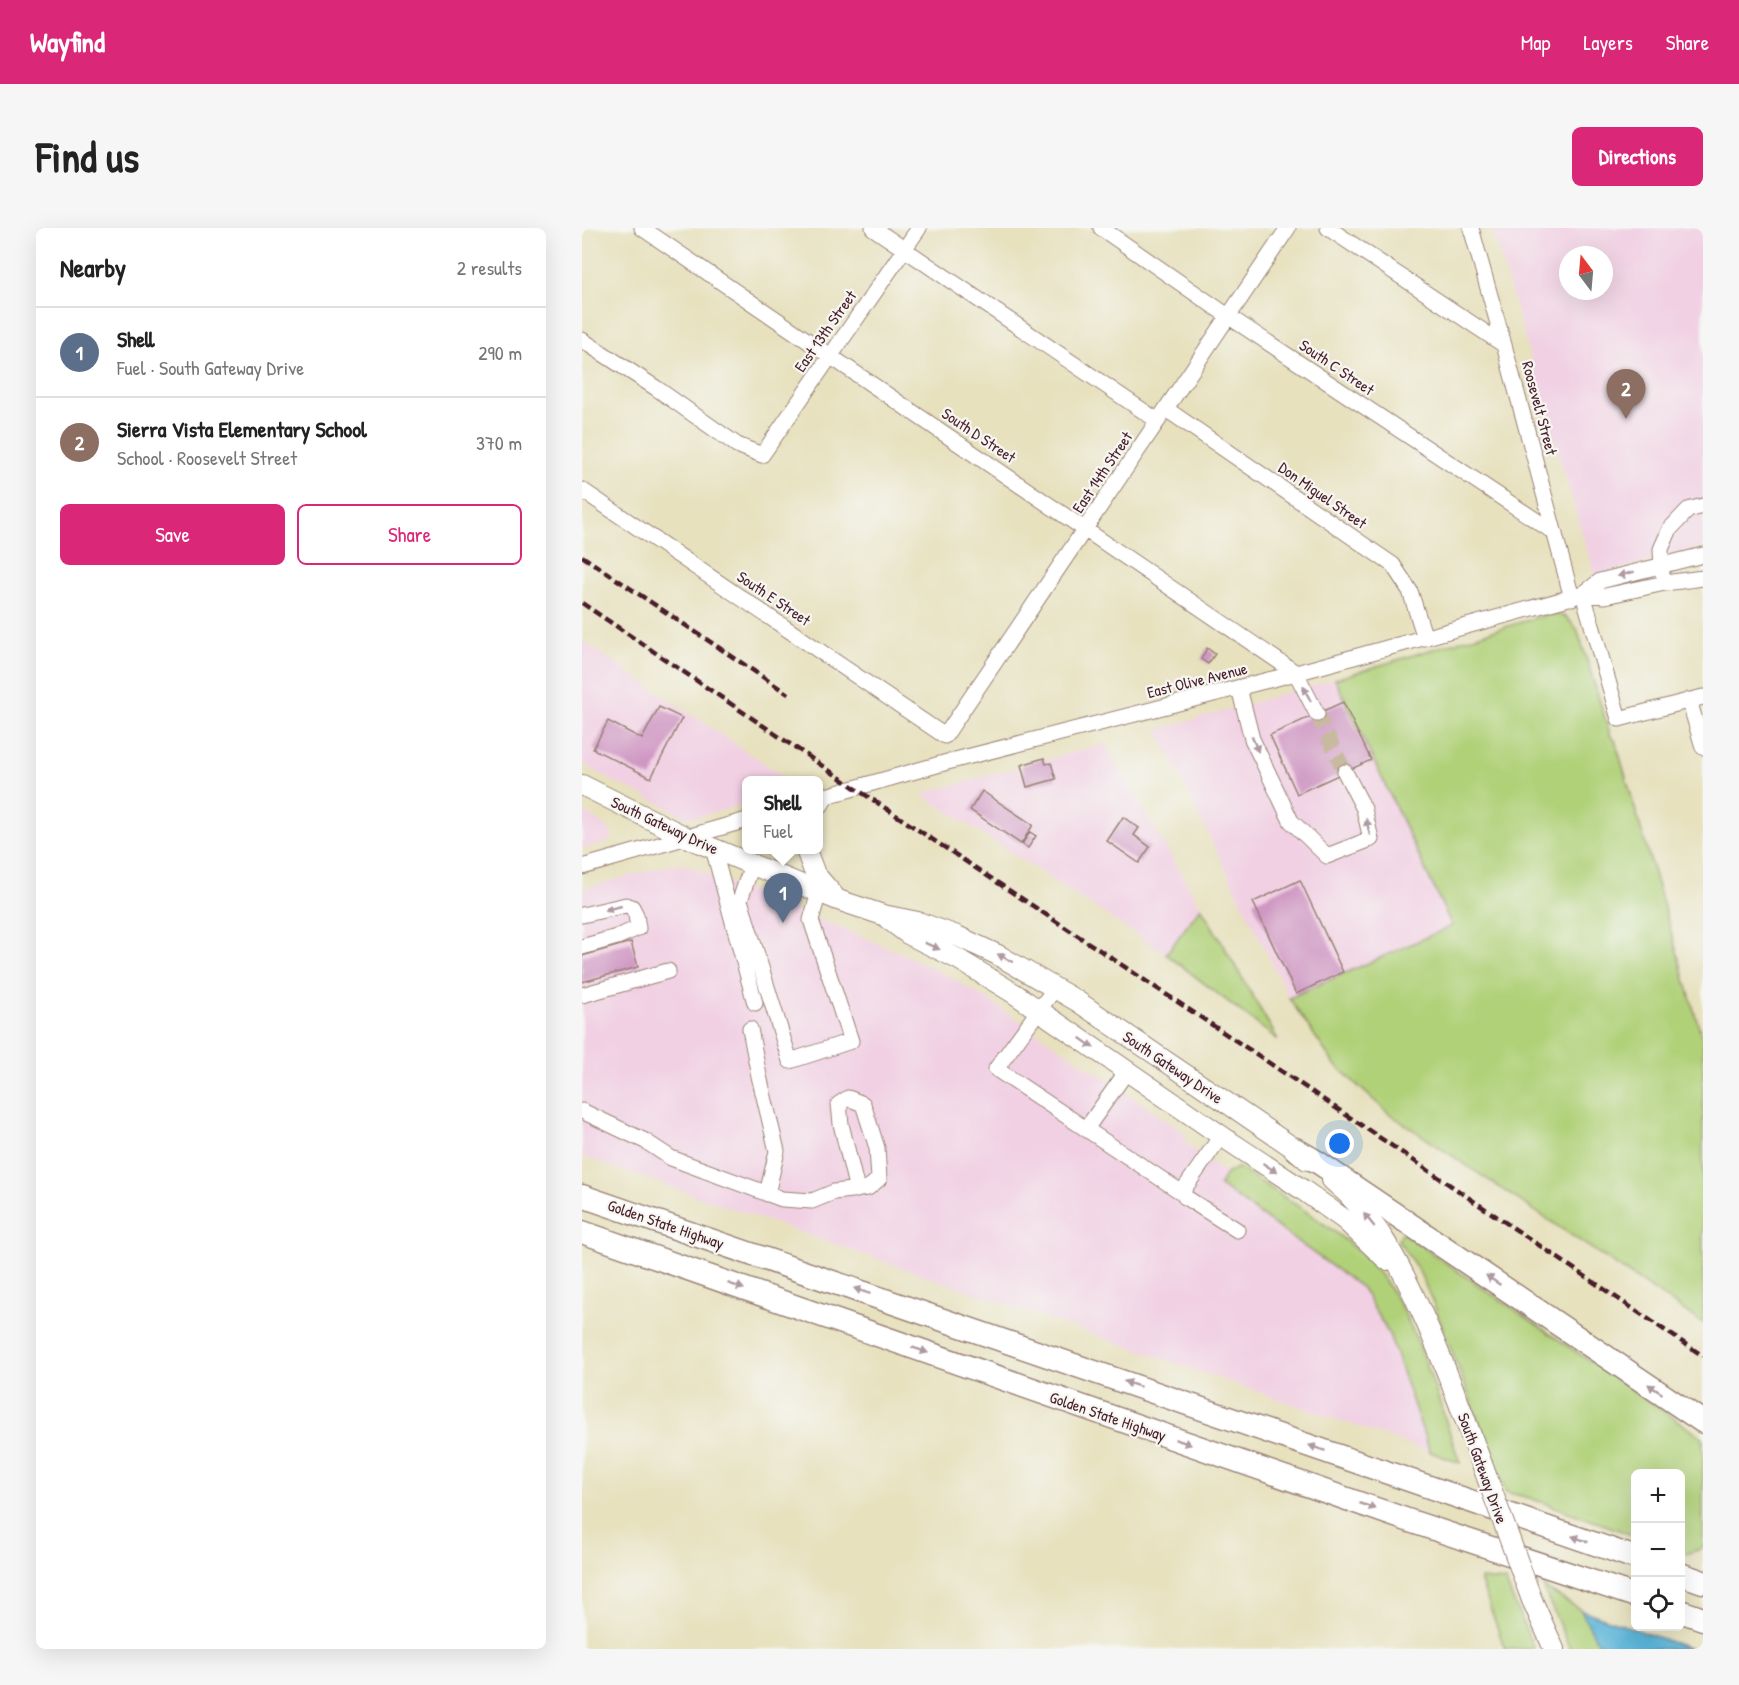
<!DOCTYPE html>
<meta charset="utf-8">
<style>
body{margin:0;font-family:"Patrick Hand",sans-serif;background:#f6f6f6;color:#222}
.controls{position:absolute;right:18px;bottom:18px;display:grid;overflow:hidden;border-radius:9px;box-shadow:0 6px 24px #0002}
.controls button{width:54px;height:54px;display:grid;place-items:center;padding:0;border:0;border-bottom:2px solid #e0e0e0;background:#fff;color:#222;font:30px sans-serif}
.compass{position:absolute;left:977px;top:18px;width:54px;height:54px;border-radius:50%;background:#fff;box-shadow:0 6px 24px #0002;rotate:344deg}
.you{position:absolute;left:758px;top:916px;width:21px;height:21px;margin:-15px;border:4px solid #fff;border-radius:50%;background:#1a73e8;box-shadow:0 0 0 9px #1a73e833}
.badge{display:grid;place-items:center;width:39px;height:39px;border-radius:50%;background:#db2777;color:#fff;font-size:20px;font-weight:700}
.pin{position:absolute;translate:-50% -50px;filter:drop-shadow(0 2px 3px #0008)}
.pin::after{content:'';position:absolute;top:32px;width:21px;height:18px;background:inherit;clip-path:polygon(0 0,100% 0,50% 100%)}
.popup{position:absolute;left:160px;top:548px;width:81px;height:78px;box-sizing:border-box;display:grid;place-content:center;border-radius:9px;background:#fff;filter:drop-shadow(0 2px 4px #0005);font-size:20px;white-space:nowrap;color:#767676}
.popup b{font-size:22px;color:#222}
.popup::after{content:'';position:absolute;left:50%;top:100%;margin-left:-12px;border:12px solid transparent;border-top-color:#fff}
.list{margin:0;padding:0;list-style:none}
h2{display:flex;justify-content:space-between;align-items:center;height:78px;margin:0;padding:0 24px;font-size:26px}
h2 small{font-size:20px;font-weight:400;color:#767676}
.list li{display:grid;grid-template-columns:39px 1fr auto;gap:18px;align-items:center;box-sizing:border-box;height:90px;padding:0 24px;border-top:2px solid #e0e0e0}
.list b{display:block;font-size:22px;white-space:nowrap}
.list p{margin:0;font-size:20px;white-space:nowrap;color:#767676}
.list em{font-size:20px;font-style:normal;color:#767676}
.actions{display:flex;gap:12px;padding:18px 24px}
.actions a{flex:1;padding:14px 0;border:2px solid #db2777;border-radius:9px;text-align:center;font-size:21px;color:#db2777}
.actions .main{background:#db2777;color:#fff}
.icon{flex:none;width:33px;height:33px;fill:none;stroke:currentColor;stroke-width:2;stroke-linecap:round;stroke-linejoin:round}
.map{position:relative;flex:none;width:1121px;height:1421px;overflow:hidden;border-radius:9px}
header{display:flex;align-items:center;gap:36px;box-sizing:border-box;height:84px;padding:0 30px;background:#db2777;color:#fff}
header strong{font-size:28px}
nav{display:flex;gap:33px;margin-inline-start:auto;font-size:21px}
.intro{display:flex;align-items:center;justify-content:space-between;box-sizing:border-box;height:144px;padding:0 36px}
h1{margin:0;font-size:42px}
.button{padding:15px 27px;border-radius:9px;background:#db2777;color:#fff;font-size:21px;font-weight:700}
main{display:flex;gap:36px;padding:0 36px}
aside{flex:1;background:#fff;border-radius:9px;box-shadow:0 6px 24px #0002}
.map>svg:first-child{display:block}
</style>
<header>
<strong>Wayfind</strong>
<nav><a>Map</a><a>Layers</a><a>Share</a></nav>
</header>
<div class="intro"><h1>Find us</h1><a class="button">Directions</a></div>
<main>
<aside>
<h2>Nearby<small>2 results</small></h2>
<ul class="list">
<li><span class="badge" style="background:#5c6f8a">1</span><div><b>Shell</b><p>Fuel · South Gateway Drive</p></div><em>290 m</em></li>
<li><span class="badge" style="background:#8d6e63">2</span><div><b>Sierra Vista Elementary School</b><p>School · Roosevelt Street</p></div><em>370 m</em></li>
</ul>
<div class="actions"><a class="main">Save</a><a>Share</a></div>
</aside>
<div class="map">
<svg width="1121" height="1421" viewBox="0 0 1121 1421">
<rect width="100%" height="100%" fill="#f6f6f2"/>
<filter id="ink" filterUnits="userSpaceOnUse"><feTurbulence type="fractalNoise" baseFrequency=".0167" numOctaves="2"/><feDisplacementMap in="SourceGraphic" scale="12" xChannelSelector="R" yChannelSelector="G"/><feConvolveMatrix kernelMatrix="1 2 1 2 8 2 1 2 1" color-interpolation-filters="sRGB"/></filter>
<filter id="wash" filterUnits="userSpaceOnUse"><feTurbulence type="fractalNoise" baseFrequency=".008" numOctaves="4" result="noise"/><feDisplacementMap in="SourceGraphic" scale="24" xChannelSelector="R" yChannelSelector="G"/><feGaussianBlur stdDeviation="1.35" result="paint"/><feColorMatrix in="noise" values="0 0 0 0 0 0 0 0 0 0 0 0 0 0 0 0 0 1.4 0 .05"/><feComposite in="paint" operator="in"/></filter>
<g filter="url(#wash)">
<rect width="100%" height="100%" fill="#e7e1be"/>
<path fill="#f1d0e3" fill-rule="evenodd" d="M910,0h211v319l-108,29zM986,27h36v36h-36z
M0,413l207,139h-42v23l-48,14 -14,-1 -74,-36 -29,-17z
M753,451l117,247 -163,72 -132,-268z
M523,516l96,163 -35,47 -245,-160z
M0,582l27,19 4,7 -5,6 -26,7z
M91,636l16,2 142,58 74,31 47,23 38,23 192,130 7,15 37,28 -7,11 141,100 31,53 39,114 -848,-296v-267z"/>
<path fill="#b1d179" stroke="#7e7852" stroke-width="1.5" d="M966,386l17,2 12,13 34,108 4,3 88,301v282l-315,-210 -54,-49 -45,-66 163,-72 -117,-247z
M619,679l77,133 -112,-86z
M656,939c42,28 99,61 133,97 45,48 67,137 89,199l-30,-11 -41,-118 -27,-46 -143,-103 7,-11z
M820,1005l301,205v110l-17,6 -5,-1 -1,-79h-44l-1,62 -105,-38 -24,-6 -72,-187 -15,-34 -21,-31z
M898,1351l25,2 29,68h-29z
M961,1359l38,23 20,39h-31z"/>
<path fill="#59b3d7" stroke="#526981" stroke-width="1.5" d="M999,1382l110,39h-90z"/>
<g id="blocks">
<path fill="#cf97c3" d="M625,420l8,6 -7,10 -7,-5z
M761,474l28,58 -74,34 -27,-59z
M77,479l23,11 -31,60 -58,-29 15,-28 34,18z
M462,530l2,6 5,-1 5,16 -29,8 -6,-22z
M400,563l51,34 -12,19 -51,-34z
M541,589l16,11 -5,7 16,12 -11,16 -32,-22z
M448,604l6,4 -8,12 -6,-4z
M718,652l43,92 -47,22 -43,-92z
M49,714l7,25 -56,15v-26z"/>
</g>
</g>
<g filter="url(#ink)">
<use href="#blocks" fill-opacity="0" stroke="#988074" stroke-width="1.5"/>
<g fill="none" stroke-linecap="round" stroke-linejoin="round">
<path stroke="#c8baa1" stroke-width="15" stroke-dasharray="15 8" stroke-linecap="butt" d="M735,486l28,58"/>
<defs>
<path id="minor" d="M60,0l654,445 21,41
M291,0l285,193
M519,0l127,88 327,217
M746,0l176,117
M889,0l33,117 68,253
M0,112l74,48 81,57 25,10 157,-227
M584,181l227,156 17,26 15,47
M0,262l363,246
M1080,344l-1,-23 9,-20 18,-19 15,-4
M1001,366l36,125 84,-22
M1001,366l17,-13 103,-26
M657,460l13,51 39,82 36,35 44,-17 -7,-30 -19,-37
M1107,472l14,47
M363,508l343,-508
M237,570l132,-37 345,-88 287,-79 22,2 60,-13 38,-5
M131,620l42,155
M170,637l-12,35 50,161 61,-20 -40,-121 8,-28
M0,639l165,-47
M0,687l44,-10 6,2 4,8 2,13 -21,9 -35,10
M473,760l-59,81 90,60 41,-58
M0,767l86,-24
M168,801l9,47 18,75 -10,43
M0,883l63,30 26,17 111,41 30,2 22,-9 34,-4 11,-9 -2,-31 -14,-44 -15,-6 -9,6 2,20 16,66
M504,901l98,65
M639,908l-39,56 3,5 52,33"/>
<path id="major" d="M0,557l106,53 150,62 45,15 35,7 39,14 41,19 79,46 218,148 12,11
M237,576l4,-7
M224,622l9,24 19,22
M306,691l20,15 50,25 57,35 211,145 77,51 42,30 42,40
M750,952c43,35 67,82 89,131 23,50 41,101 61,153
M950,1372l22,49"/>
<path id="highway" d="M713,921l24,14 384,259
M0,968l1054,362
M0,1004l831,290 223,74
M1098,1346l23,8
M1098,1383l23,8"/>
</defs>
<use href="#minor" stroke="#988074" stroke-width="17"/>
<use href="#major" stroke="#988074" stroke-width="22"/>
<use href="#highway" stroke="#988074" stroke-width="25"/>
<use href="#minor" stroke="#fff" stroke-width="15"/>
<use href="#major" stroke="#fff" stroke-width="20"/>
<use href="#highway" stroke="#fff" stroke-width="22"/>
<path stroke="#4a1f2b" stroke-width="4.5" stroke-dasharray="9 4.5" stroke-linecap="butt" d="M0,328l206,138
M0,375l273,185 404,268 444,300"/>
<defs>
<path id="major-bridge" d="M900,1236l50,136"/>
</defs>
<use href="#major-bridge" stroke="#988074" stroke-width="22" stroke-linecap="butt"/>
<use href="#major-bridge" stroke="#fff" stroke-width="20"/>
</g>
<defs><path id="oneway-solid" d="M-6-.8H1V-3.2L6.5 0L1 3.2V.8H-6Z" transform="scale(1.5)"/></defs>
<g fill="#ae9aa0">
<use href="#oneway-solid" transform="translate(1044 346) rotate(165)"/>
<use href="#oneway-solid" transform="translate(725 466) rotate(-117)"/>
<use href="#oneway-solid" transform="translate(673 516) rotate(67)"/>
<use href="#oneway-solid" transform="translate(786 599) rotate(-103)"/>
<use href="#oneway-solid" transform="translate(31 680) rotate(167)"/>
<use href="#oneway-solid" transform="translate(350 718) rotate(24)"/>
<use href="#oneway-solid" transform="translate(423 730) rotate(-152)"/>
<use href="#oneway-solid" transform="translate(505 815) rotate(35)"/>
<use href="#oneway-solid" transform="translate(688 940) rotate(33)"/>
<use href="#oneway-solid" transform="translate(787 992) rotate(-129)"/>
<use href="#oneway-solid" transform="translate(911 1052) rotate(-146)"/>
<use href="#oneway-solid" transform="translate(154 1058) rotate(19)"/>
<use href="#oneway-solid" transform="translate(280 1063) rotate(-161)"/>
<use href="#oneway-solid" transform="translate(338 1122) rotate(19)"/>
<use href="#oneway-solid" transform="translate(550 1156) rotate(-161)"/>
<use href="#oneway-solid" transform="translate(1073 1161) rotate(-146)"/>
<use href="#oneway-solid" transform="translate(601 1214) rotate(19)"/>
<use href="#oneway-solid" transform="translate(735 1220) rotate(-161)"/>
<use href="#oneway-solid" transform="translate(786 1278) rotate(19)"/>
<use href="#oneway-solid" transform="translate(998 1311) rotate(-161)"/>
</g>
</g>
<g text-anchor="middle" stroke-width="4.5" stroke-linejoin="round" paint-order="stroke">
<g font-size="16" fill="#4a1f2b" stroke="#f6f6f2">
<text transform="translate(243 103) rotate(-55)" y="6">East 13th Street</text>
<text transform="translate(755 139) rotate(34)" y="6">South C Street</text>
<text transform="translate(958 180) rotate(75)" y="6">Roosevelt Street</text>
<text transform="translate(397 207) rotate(34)" y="6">South D Street</text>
<text transform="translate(520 244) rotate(-56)" y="6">East 14th Street</text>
<text transform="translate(741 267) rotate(35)" y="6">Don Miguel Street</text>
<text transform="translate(192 370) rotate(34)" y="6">South E Street</text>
<text transform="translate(615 452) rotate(-14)" y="6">East Olive Avenue</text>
<text transform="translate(83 597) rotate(25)" y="6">South Gateway Drive</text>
<text transform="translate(591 839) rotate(34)" y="6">South Gateway Drive</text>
<text transform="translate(84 996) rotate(19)" y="6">Golden State Highway</text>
<text transform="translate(526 1188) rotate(19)" y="6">Golden State Highway</text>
<text transform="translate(901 1240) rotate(70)" y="6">South Gateway Drive</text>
</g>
</g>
</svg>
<div class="controls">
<button>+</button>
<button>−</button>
<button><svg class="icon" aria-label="locate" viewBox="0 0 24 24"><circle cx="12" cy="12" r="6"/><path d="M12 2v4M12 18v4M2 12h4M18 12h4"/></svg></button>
</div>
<svg class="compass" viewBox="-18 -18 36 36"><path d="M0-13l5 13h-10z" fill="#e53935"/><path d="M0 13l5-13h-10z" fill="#767676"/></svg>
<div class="you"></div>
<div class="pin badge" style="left:201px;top:695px;background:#5c6f8a">1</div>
<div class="popup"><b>Shell</b>Fuel</div>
<div class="pin badge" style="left:1044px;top:191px;background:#8d6e63">2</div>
</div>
</main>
